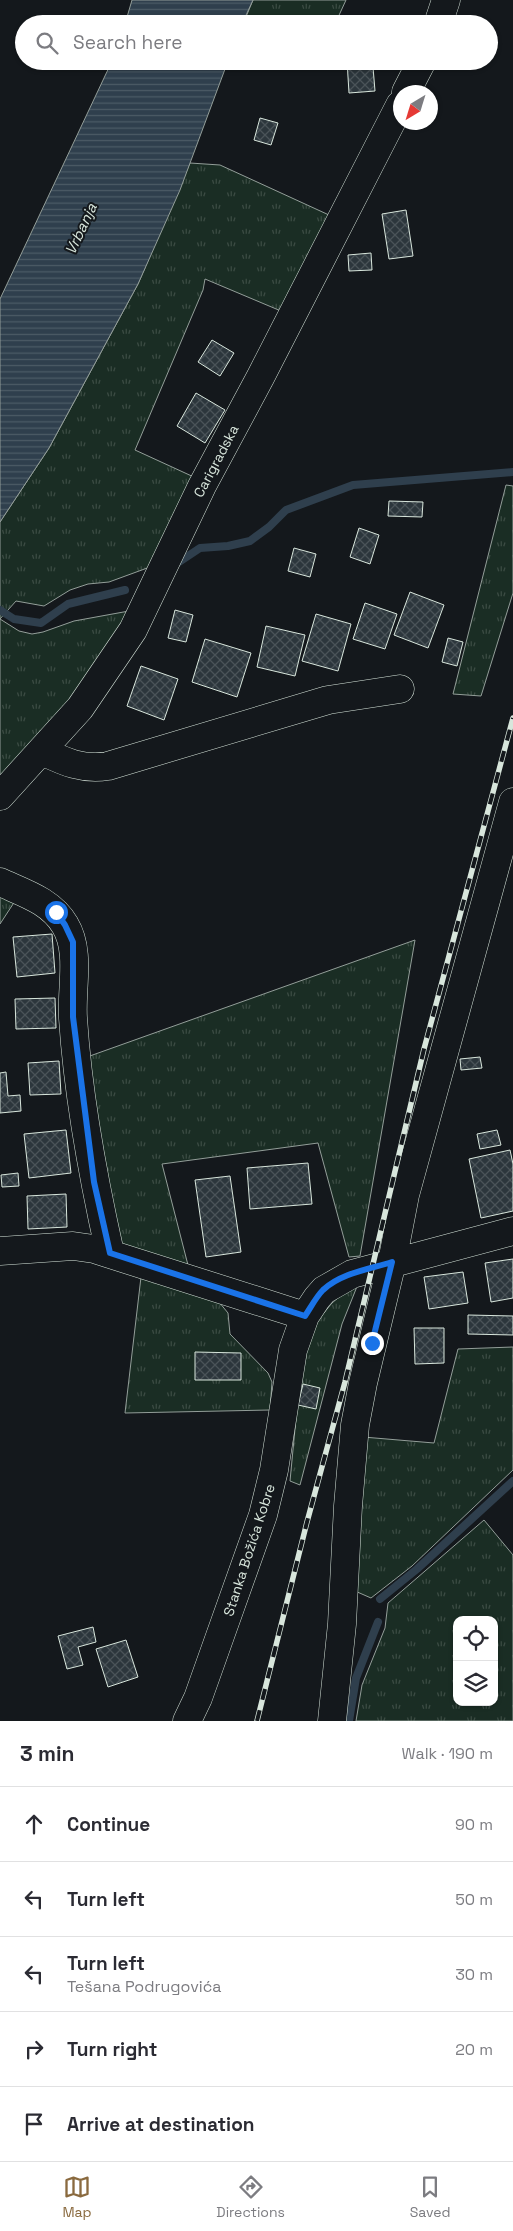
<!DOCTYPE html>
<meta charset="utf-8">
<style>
body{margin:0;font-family:"Space Grotesk",sans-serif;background:#f2f2f3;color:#2b2b33}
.controls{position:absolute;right:15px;bottom:15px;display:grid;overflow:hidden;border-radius:10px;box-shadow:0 1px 4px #0004}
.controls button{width:45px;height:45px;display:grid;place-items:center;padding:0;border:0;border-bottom:1px solid #e1e1e2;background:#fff;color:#2b2b33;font:25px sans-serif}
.compass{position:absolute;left:393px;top:85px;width:45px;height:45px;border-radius:50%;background:#fff;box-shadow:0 1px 4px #0004;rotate:218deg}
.stop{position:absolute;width:15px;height:15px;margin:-11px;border:4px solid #1a73e8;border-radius:50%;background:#fff}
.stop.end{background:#1a73e8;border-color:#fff;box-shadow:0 1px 5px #0008}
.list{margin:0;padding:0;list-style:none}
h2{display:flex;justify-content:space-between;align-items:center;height:65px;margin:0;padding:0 20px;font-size:21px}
h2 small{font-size:16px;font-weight:400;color:#7c7c81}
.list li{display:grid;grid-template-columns:32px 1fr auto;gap:15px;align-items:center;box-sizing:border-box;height:75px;padding:0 20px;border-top:1px solid #e1e1e2}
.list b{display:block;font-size:19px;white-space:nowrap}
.list p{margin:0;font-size:16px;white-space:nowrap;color:#7c7c81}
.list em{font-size:16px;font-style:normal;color:#7c7c81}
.icon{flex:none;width:28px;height:28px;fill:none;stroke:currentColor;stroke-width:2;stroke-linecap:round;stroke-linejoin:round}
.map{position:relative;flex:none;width:513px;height:1721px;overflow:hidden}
.search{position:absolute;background:#fff;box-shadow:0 1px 4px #0004;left:15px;right:15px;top:15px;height:55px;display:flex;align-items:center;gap:12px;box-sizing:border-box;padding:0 18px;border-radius:28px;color:#7c7c81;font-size:19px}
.sheet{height:440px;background:#fff}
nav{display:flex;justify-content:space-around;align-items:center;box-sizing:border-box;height:70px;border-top:1px solid #e1e1e2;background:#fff;font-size:14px;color:#7c7c81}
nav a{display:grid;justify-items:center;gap:2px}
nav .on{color:#8a6a3f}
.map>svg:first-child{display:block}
</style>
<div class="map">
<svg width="513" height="1721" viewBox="0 0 513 1721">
<defs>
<pattern id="grass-tufts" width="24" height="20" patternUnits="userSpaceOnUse" patternTransform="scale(1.25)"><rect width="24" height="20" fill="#1a2d24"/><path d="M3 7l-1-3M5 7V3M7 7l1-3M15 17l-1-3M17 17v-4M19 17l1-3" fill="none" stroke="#3b4b43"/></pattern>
<pattern id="water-rules" width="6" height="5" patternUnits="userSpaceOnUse" patternTransform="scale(1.25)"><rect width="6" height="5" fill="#2f3f4d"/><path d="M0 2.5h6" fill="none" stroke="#4c5b66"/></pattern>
<pattern id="building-cross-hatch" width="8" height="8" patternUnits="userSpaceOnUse" patternTransform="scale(1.25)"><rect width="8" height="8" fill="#2c363c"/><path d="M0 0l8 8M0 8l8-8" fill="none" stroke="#4a5358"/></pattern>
</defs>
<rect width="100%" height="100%" fill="#14181c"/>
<path fill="url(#grass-tufts)" stroke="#939e99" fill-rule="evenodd" d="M253,0h93l-11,24h-92z
M190,163l30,2 109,50 -48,96 -76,-32 -2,11 -68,160 61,28 -46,89 -41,15 -21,2 -18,6 -26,16 -28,-5 -16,18 19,12 13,3 11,-2 31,-11 55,-10 -56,92 -73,79v-260l49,-74 89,-164z
M506,485l7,1v107l-32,103 -28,-2z
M0,890l17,8 -17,26z
M415,940l-55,316 -11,1 -31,-114 -156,21 27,105 -62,-21 -8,-7 -32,-184z
M141,1277l78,25 9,11 2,21 38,39 4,9 -2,28 -145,3z
M360,1279l-18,45 -42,161 -10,-4 11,-115 17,-46 14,-17z
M513,1347v123l-101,96 -41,32 -16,-7 8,-154 71,6 24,-94z
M484,1520l29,35v166h-157l6,-36 23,-57 3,-25zM457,1620h37v82h-37z"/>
<path fill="url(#water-rules)" stroke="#939e99" d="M132,0h121l-11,24h-117z
M112,61h116l-48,129 -42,94 -89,164 -49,74v-223z"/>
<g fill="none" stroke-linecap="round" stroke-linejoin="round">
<path stroke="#2f3f4d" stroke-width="8" d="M173,566l27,-18 28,-2 22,-5 19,-14 17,-17 67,-25 160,-13
M0,610l14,9 27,4 27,-19 57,-14
M380,1599l37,-30 96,-88
M349,1721l7,-43 22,-56"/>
</g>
<path fill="url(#building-cross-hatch)" stroke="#d8e6dc" d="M347,61h42v5l-16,1 2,24 -26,2z
M260,118l18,5 -7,22 -17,-5z
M406,210l7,46 -24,3 -7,-45z
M371,253l1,17 -23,1 -1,-16z
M212,340l22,13 -14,23 -22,-14z
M196,393l29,17 -20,33 -28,-17z
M389,501l34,1 -1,15 -34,-1z
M359,528l20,7 -9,29 -20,-7z
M294,548l22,6 -6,23 -22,-6z
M410,592l34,13 -16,43 -34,-13z
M365,603l32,11 -12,35 -32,-10z
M175,610l18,5 -7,27 -18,-4z
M316,614l35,10 -13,47 -36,-10z
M266,626l39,9 -10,41 -38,-9z
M448,638l15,4 -6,24 -15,-4z
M205,639l46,14 -14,44 -45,-15z
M141,666l37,13 -14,41 -37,-14z
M52,934l3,39 -38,4 -4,-40z
M55,998l1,30 -40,1 -1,-30z
M480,1057l2,11 -21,2 -1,-11z
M59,1061l2,33 -31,1 -2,-32z
M6,1072l2,24 12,-1 1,16 -21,2v-40z
M66,1130l5,43 -42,5 -5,-44z
M497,1130l4,15 -21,4 -3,-15z
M510,1150l3,14v47l-32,7 -12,-59z
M308,1163l4,41 -62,5 -3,-41z
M18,1173l1,13 -17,1 -1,-12z
M230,1176l11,76 -35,5 -11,-77z
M66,1194l1,33 -39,2 -1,-33z
M513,1259v39l-22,4 -6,-39z
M463,1272l5,31 -39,6 -5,-32z
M468,1315l45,1v19l-45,-1z
M414,1328h30v35l-29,1z
M195,1352l46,1v27h-46z
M303,1384l17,4 -4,21 -18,-4z
M93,1627l3,15 -18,5 5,18 -16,4 -9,-33z
M126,1640l12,37 -30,10 -12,-38z"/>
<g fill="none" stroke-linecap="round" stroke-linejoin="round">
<defs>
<path id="minor" d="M438,24l8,-24
M406,92l16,-31
M42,751c23,11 40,19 66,15l220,-66 72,-11
M0,796l80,-88 53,-78 69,-144 59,-110 139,-271
M0,882c24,11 51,19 65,43 16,26 6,63 8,93 5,78 20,159 37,235
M0,1251l73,-5 21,3 211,67
M187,1721l11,-23 65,-183 11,-45 19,-120 12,-34 12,-18 7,-8 28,-16 161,-43
M332,1721l10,-97 6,-118 7,-81 8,-42 29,-121 13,-67 108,-393"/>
</defs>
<use href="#minor" stroke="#d8e6dc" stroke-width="29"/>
<use href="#minor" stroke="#14181c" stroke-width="28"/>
<defs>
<path id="rail" d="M257,1721l50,-199 38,-140 79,-333 89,-331"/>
</defs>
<use href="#rail" stroke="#d8e6dc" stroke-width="5.5"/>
<use href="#rail" stroke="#14181c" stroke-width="4" stroke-dasharray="11" stroke-linecap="butt"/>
</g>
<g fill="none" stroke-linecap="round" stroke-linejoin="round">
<path stroke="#1a73e8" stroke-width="6" d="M56,912l9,13 8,17v75l21,165 16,71 195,63c6,-9 11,-19 18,-26 18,-17 47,-21 69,-28l-20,81"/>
</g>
<g text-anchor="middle" stroke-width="4" stroke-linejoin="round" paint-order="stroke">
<g font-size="14" fill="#d8e6dc" stroke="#14181c">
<text transform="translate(216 461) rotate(-62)" y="5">Carigradska</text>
<text transform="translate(249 1550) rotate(-72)" y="5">Stanka Božića Kobre</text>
</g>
<g font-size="15" font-style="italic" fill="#d8e6dc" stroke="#14181c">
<text transform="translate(81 229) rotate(-65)" y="5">Vrbanja</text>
</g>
</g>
</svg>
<div class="controls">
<button><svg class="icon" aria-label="locate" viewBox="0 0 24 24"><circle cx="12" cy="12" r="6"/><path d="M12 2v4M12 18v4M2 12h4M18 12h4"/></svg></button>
<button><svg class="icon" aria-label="layers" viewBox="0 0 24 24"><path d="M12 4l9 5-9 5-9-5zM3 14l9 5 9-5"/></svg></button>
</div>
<svg class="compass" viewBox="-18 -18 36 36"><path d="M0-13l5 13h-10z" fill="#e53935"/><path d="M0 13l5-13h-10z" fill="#7c7c81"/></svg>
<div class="stop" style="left:56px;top:912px"></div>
<div class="stop end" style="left:372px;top:1343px"></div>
<div class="search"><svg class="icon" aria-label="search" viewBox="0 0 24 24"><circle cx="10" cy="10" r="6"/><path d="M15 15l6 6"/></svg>Search here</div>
</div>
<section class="sheet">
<h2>3 min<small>Walk · 190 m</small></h2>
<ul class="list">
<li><svg class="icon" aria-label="ahead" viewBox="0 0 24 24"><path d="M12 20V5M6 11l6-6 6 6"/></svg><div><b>Continue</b></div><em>90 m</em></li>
<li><svg class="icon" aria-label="left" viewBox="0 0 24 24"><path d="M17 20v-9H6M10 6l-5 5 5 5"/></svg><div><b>Turn left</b></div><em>50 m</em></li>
<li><svg class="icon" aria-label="left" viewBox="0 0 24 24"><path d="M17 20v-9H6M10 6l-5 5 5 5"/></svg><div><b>Turn left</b><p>Tešana Podrugovića</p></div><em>30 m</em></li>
<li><svg class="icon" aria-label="right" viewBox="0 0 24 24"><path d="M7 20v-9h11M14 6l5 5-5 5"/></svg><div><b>Turn right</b></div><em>20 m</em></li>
<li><svg class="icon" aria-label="arrive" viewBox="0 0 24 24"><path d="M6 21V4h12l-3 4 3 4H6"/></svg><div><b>Arrive at destination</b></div></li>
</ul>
</section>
<nav>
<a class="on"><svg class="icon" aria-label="map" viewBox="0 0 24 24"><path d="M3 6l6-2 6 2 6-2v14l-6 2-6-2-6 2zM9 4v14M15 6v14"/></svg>Map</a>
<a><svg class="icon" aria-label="directions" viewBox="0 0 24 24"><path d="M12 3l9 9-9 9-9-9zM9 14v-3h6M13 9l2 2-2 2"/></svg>Directions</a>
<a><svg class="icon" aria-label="saved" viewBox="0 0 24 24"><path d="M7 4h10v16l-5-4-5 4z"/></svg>Saved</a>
</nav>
